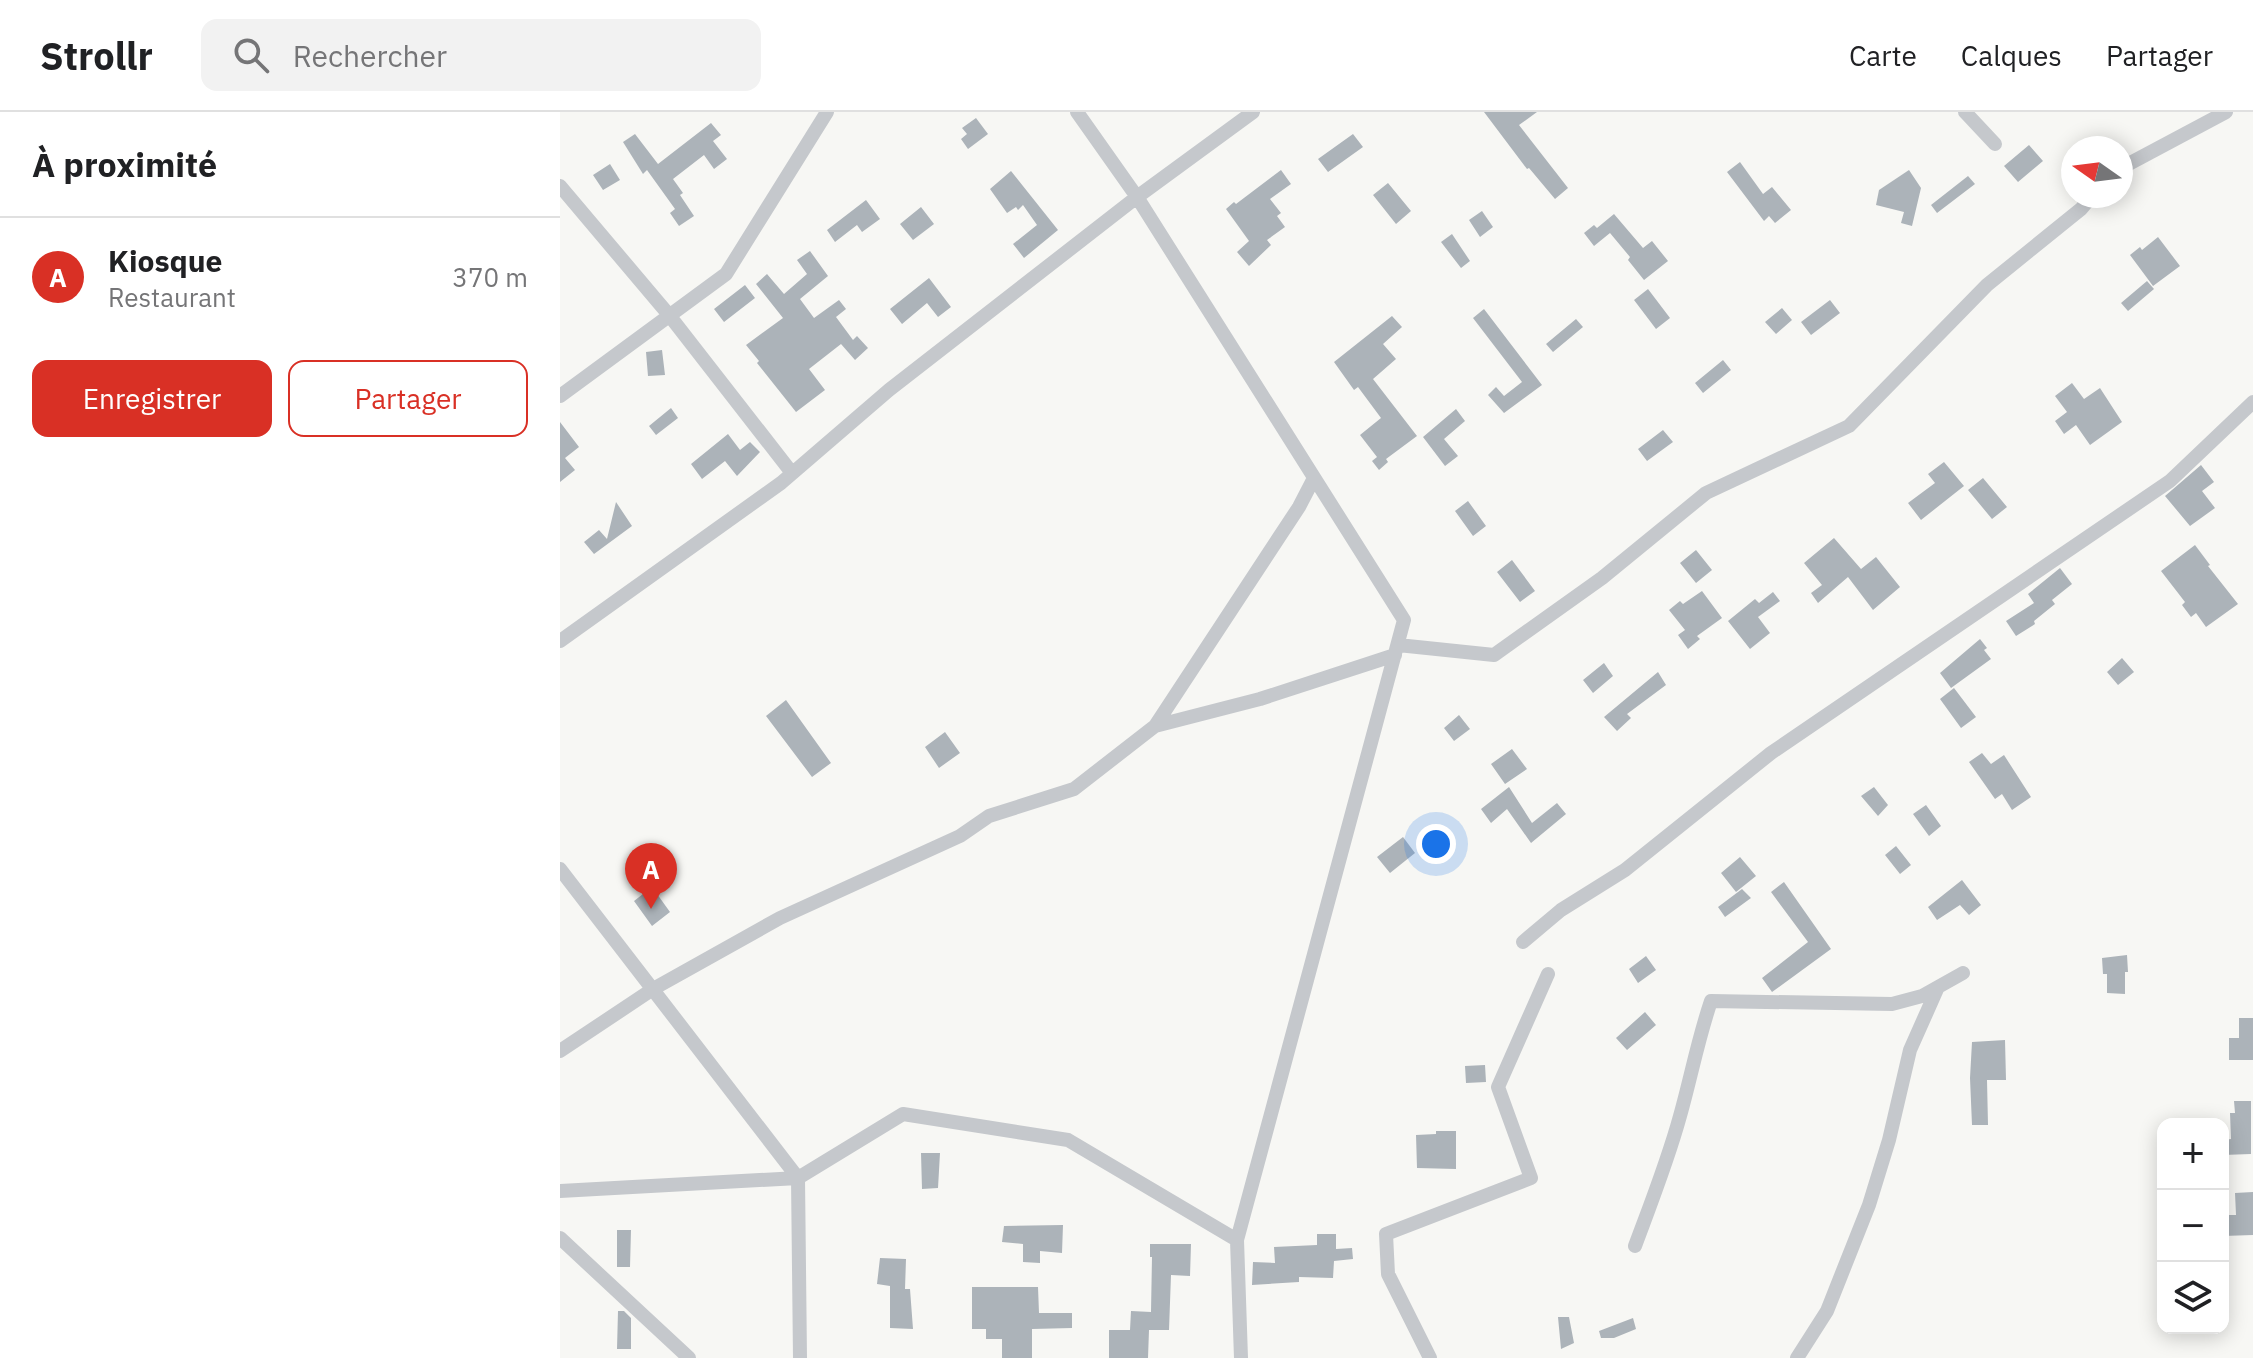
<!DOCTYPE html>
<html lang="fr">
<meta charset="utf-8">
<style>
body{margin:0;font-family:"IBM Plex Sans",sans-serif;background:#f2f2f2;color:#202124}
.controls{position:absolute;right:24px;bottom:24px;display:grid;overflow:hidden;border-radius:16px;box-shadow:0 4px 20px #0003}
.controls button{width:72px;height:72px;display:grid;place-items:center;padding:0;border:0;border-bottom:2px solid #e0e0e0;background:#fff;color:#202124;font:40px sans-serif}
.compass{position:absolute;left:1501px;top:24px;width:72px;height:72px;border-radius:50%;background:#fff;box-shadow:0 4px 20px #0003;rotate:284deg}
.you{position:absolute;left:876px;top:732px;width:28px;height:28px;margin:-20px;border:6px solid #fff;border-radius:50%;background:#1a73e8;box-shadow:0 0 0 12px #1a73e833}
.badge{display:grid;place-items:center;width:52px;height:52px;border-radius:50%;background:#d93025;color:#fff;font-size:26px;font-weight:700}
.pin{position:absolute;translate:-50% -66px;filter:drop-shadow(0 2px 4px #0008)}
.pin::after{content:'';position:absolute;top:42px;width:28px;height:24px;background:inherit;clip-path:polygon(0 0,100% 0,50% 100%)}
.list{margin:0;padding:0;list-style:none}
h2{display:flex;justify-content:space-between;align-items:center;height:104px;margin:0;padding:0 32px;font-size:34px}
h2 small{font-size:26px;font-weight:400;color:#757577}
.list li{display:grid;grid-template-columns:52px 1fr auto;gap:24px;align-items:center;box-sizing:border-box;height:120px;padding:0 32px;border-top:2px solid #e0e0e0}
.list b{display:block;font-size:30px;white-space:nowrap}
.list p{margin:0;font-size:26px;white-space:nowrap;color:#757577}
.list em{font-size:26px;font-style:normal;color:#757577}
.actions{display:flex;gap:16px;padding:24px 32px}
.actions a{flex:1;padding:18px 0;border:2px solid #d93025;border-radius:16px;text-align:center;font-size:28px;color:#d93025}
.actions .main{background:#d93025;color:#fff}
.icon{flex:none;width:44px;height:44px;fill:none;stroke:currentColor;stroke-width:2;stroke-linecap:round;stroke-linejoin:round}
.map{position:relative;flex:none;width:1693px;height:1246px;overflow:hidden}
header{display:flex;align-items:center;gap:48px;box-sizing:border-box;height:112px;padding:0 40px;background:#fff;border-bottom:2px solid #e0e0e0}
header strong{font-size:38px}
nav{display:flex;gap:44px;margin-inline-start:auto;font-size:28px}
.search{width:560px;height:72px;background:#f2f2f2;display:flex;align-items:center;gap:20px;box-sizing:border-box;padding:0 28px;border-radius:16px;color:#757577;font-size:30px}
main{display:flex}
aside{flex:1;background:#fff}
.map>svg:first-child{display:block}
</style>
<header>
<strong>Strollr</strong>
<div class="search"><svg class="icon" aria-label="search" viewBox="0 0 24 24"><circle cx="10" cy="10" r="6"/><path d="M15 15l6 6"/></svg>Rechercher</div>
<nav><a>Carte</a><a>Calques</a><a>Partager</a></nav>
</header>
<main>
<aside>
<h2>À proximité<small></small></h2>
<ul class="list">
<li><span class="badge">A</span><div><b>Kiosque</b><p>Restaurant</p></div><em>370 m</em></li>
</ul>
<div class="actions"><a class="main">Enregistrer</a><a>Partager</a></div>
</aside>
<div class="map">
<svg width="1693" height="1246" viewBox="0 0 1693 1246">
<rect width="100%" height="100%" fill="#f7f7f4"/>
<path fill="#acb3b9" d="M924,0h53l-18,13 49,63 -13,11 -26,-31 -2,1z
M416,6l12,16 -20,15 -7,-10 6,-5 -5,-6z
M151,11l10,12 -8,6 14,18 -13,10 -10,-14 -31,24 10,14 -3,2 14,21 -15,10 -9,-13 5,-4 -28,-39 -4,4 -20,-32 12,-8 23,30z
M793,22l10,13 -35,25 -10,-13z
M1469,33l14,16 -25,21 -14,-16z
M1180,50l23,32 9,-7 19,23 -16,13 -6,-7 -5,5 -37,-49z
M50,52l10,16 -17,10 -10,-15z
M721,58l10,14 -21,15 11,14 -4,3 8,11 -18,13 4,5 -22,21 -12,-14 12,-11 -23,-32 8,-7 2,2z
M1349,58l12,18 -9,38 -11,-3 3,-11 -28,-7 3,-15z
M451,59l47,59 -34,28 -11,-14 24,-19 -14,-20 -5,5 -2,-3 -9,6 -17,-24z
M1408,64l7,8 -38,29 -6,-8z
M828,71l23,28 -15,13 -23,-29z
M306,88l14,19 -18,13 -5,-7 -22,17 -8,-12z
M361,95l13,17 -21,16 -13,-16z
M922,99l11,16 -13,10 -11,-17z
M1054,102l29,34 9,-7 16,20 -24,19 -16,-20 2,-3 -20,-24 -16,13 -10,-13 10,-8 3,3z
M892,122l18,27 -9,7 -20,-26z
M1598,125l22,29 -27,20 -23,-31 10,-8 2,3z
M250,139l18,25 -28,23 14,19 25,-18 7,9 -10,8 17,23 4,-4 11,12 -13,12 -14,-16 -32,25 16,21 -29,22 -39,-49 2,-2 -13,-16 37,-27 -27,-34 11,-10 17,20 23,-20 -10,-14z
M369,166l22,29 -13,10 -11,-14 -25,21 -12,-15z
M1587,169l7,8 -26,22 -7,-8z
M185,173l10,13 -31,24 -10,-13z
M1088,177l22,29 -14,11 -22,-29z
M1270,188l10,13 -29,22 -10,-13z
M1222,196l10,12 -16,14 -11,-12z
M924,197l58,76 -38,28 -16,-18 8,-8 8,9 18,-14 -49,-64z
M832,204l10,11 -19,17 13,15 -23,20 44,57 -31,23 2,3 -9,8 -7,-9 5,-4 -17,-22 21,-17 -23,-31 -4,3 -20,-28z
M1016,207l7,8 -30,25 -7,-8z
M102,238l3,25 -17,1 -2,-24z
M1163,248l8,10 -28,23 -8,-10z
M1512,271l12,16 16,-11 22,34 -32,23 -14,-20 -12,9 -9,-13 12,-9 -12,-16z
M111,296l7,10 -22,17 -7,-9z
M896,297l9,12 -21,18 14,17 -13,10 -22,-29z
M0,310l19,25 -14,11 10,12 -15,12z
M1103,318l10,12 -26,19 -9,-12z
M168,322l12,16 10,-8 10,10 -23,24 -12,-15 -23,18 -11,-15z
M1384,350l20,24 -43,34 -13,-17 27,-20 -7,-9z
M1641,353l13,17 -12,9 13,17 -25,18 -25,-30z
M1423,366l24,29 -15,12 -24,-29z
M908,389l18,25 -13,10 -18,-25z
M56,390l16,24 -38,28 -10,-12 15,-12 8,9z
M1274,426l27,31 15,-12 24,30 -27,23 -25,-33 -30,26 -7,-10 11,-8 -18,-22z
M1635,433l15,20 -2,1 30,38 -32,23 -10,-14 -5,4 -9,-12 3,-3 -24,-31z
M1136,438l16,20 -16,13 -16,-20z
M952,448l23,31 -15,11 -23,-30z
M1500,456l12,16 -20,16 3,4 -21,17 1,3 -19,12 -10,-15 28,-18 -6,-9z
M1142,479l20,27 -25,18 3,3 -12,10 -10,-14 7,-5 -16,-20 11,-9 3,3z
M1213,480l7,9 -22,16 12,16 -20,16 -22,-28 27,-22 4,4z
M1420,527l7,9 -3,2 7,9 -40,29 -11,-15z
M1562,546l12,14 -16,13 -11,-13z
M1044,551l9,13 -20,17 -10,-13z
M1098,560l8,13 -39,29 4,4 -14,13 -13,-14z
M1394,576l22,29 -15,11 -21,-29z
M226,588l45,63 -19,14 -46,-61z
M899,603l11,14 -16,12 -10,-13z
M385,620l15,21 -21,15 -14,-21z
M952,637l15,20 -22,15 -14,-20z
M1422,641l9,11 13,-9 27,42 -19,13 -10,-16 -7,5 -26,-37z
M949,675l23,36 25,-20 9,11 -35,29 -24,-34 -16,14 -10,-14z
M1314,675l14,18 -10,11 -17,-20z
M1366,693l15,21 -12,10 -16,-22z
M843,725l12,16 -25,20 -13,-16z
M1336,734l15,19 -11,9 -15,-19z
M1180,745l16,19 -20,16 -15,-19z
M1402,768l19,25 -12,10 -9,-10 -23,15 -9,-13z
M1224,770l47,67 -59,43 -10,-14 46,-36 -37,-50z
M92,775l18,25 -18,14 -18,-25z
M1182,777l9,9 -26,19 -7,-10z
M1567,843l1,17h-3v22l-18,-1v-19h-4l-1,-16z
M1086,844l10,14 -18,13 -9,-14z
M1085,900l11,13 -29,25 -11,-12z
M1679,906h14v42h-24v-22h10z
M1445,928l1,40h-19l1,45h-16l-2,-47 2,-36z
M925,953l1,17 -20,1 -1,-17z
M1674,989h17v53l-28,1v-15l8,-1 -1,-26h5z
M876,1019h20v38l-39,-1 -1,-33 20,-1z
M361,1041h19l-2,35 -16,1z
M1693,1080v43l-30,1v-21h13l-1,-22z
M503,1113l-1,28 -22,-2v12l-17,-1v-18l-21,-2 2,-16z
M57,1118h14l-1,37h-13z
M757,1122h19v15l16,-1 1,11 -19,2 -1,17 -34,-1v5l-47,3 1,-23 22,1 -1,-16 43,-2z
M590,1132h41l-1,32 -19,-1 -2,55h-20l-1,28h-39v-28h21l1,-19 20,1 1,-55h-2z
M320,1146l26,1 -1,30h5l3,40 -23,-1v-42l-13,-2z
M412,1175h66l1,26h33v15l-40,1v29h-30v-19h-16v-10h-14z
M58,1199h6l7,7v31h-14z
M998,1205h11l5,26 -13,6z
M1073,1206l3,11 -22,9h-13l-2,-7z"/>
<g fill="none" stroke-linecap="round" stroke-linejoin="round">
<path stroke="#c5c8cc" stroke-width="14" d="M517,0l60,85 267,423 -167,620 4,118
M1405,0l30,32
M1561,56l105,-56
M0,74l109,129 123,158
M0,284l166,-122 101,-162
M0,529l221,-158 108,-93 248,-193 116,-85
M838,533l96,10 108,-77 104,-85 143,-67 138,-141 94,-76 11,-13
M595,614l105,-27 135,-44
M0,757l238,309 2,180
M963,830l38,-32 64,-40 146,-117 399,-272 83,-79
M0,939l93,-62 127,-71 180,-82 29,-20 85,-27 81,-63 144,-219 14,-27
M0,1079l238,-13 105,-64 165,26 169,100
M0,1126l129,120
M1075,1134c16,-43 33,-86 45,-130 11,-39 18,-77 31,-115l181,3 30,-8 41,-23
M870,1246l-42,-84 -2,-40 145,-56 -33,-91 50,-113
M1237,1246l30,-47 42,-106 20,-65 21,-90 28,-63"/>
</g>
</svg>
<div class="controls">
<button>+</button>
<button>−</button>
<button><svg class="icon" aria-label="layers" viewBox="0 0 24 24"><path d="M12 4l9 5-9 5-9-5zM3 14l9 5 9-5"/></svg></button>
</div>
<svg class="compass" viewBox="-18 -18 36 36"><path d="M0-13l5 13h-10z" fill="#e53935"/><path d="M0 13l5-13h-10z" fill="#757577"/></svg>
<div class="you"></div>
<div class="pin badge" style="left:91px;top:797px">A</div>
</div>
</main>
